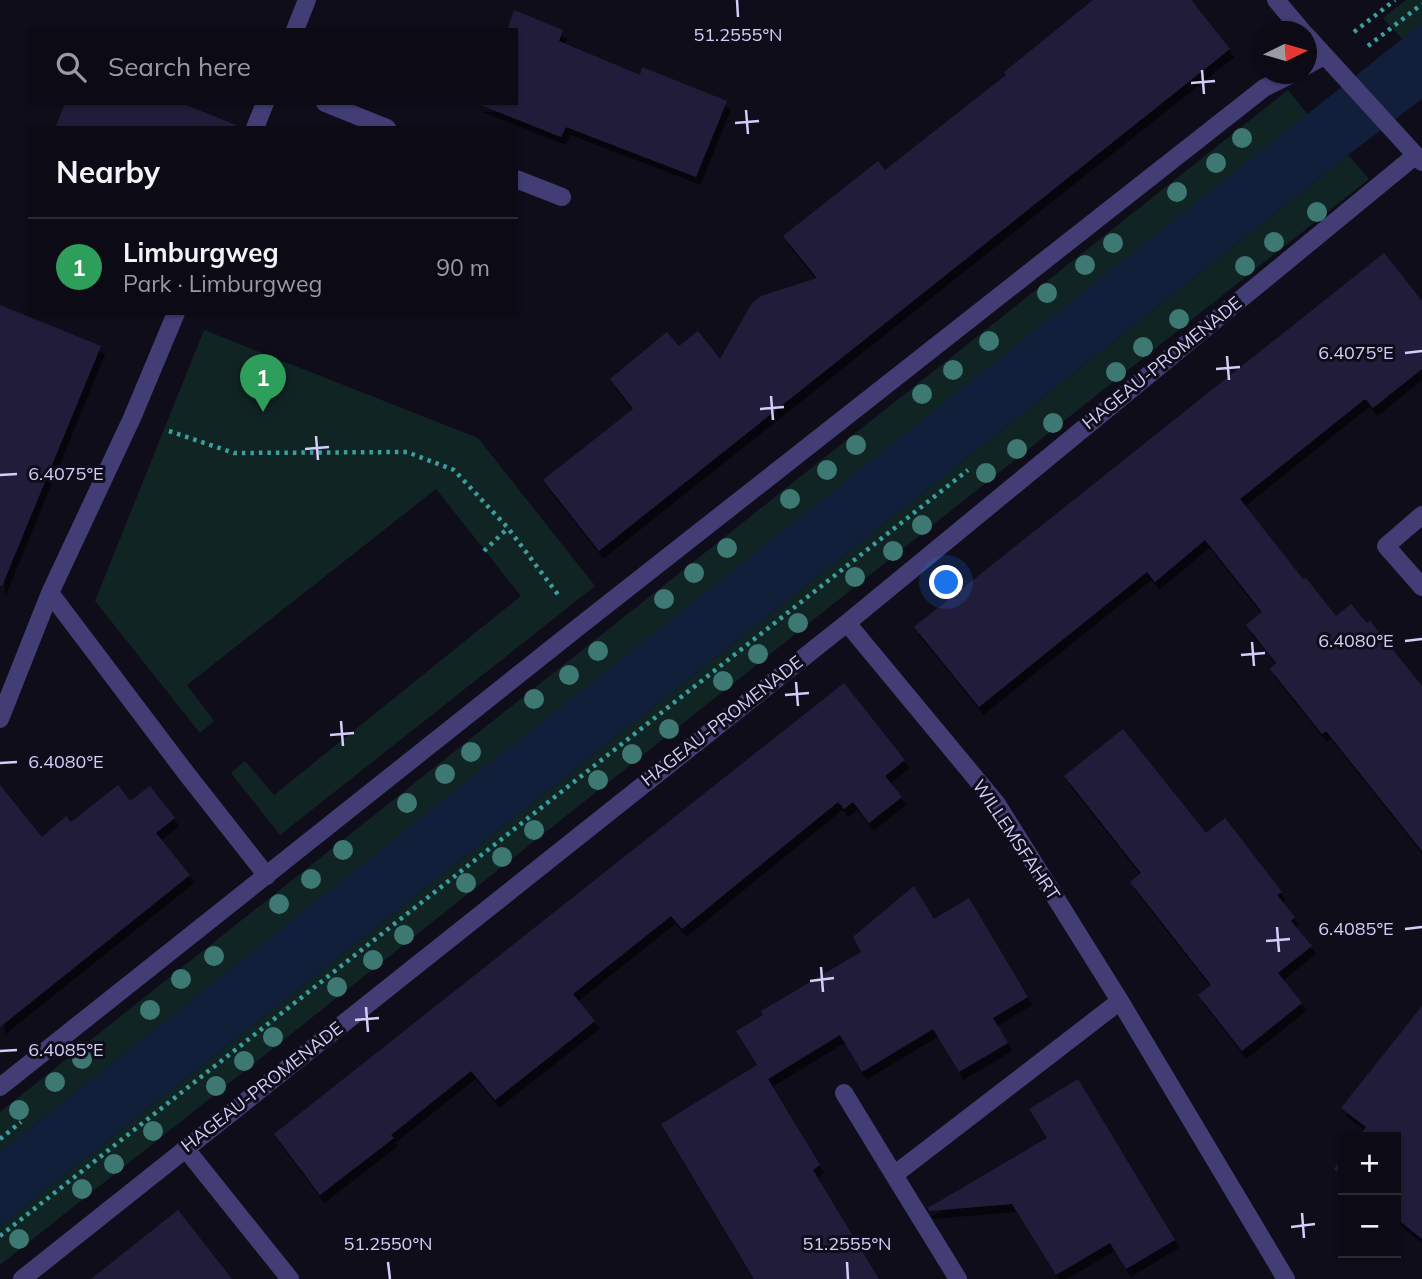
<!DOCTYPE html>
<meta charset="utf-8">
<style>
body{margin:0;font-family:Mulish,sans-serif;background:#1a1822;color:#f1f3f6}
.controls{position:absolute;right:21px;bottom:21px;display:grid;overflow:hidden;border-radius:0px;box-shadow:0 2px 5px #0004}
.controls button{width:63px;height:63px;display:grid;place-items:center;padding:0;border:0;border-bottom:2px solid #2c2b34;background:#0c0a14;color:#f1f3f6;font:35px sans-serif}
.compass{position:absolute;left:1254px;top:21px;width:63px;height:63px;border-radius:50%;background:#0c0a14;box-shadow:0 2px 5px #0004;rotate:85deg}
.you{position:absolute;left:947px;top:583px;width:24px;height:24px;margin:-18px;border:5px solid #fff;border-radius:50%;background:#1a73e8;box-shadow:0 0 0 10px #1a73e833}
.badge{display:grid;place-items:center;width:46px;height:46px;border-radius:50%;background:#19bcd9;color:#fff;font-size:23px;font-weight:700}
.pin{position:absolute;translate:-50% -58px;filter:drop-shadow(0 2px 4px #0008)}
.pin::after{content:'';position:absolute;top:37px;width:24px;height:21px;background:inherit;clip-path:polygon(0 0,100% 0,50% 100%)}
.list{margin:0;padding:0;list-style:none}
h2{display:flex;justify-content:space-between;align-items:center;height:91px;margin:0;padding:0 28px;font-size:30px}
h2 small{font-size:23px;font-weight:400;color:#9a9aa0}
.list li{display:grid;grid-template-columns:46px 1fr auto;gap:21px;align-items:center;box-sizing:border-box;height:98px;padding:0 28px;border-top:2px solid #2c2b34}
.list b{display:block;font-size:26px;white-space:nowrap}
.list p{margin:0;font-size:23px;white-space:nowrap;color:#9a9aa0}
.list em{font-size:23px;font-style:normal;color:#9a9aa0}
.icon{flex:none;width:38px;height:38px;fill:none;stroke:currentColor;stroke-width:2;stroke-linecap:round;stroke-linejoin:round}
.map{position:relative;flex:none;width:1422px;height:1279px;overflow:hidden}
.search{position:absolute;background:#0c0a14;box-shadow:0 2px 5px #0004;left:28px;top:28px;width:490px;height:77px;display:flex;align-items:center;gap:18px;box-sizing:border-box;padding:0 24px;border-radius:0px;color:#9a9aa0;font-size:26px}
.panel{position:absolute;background:#0c0a14;box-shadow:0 2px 5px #0004;left:28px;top:126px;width:490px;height:189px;border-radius:0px}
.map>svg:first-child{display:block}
</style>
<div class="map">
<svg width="1422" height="1279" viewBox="0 0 1422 1279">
<defs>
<filter id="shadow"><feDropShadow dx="4.5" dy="8" stdDeviation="0" flood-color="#0009"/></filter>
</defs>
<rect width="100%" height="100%" fill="#100d1b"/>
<path fill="#112424" d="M1406,0h16v23l-20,16 -19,-21z
M1288,90l20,25 -1308,1037v-40z
M1348,155l21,24 -1369,1086v-39z
M204,330l274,108 117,148 -315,249 -49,-62 14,-12 29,34 247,-199 -85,-107 -249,196 27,36 -14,12 -105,-132z"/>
<path fill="#111f3b" d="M1422,23v76l-74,56 -1348,1071v-74z"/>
<path fill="#231b3a" filter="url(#shadow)" d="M1093,0h98l39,49 -631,502 -56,-71 90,-71 -23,-30 57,-47 12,14 19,-15 22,28 32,-56 9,-7 56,-18 -34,-42 95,-75 7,9 121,-95 -2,-3z
M514,10l49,20 -4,11 81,34 2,-8 85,34 -31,76 -130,-50 -5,10 -83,-33 38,-1v-73h-9z
M65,103h116l55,22v3h-181z
M1384,253l38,48v68l-49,39 -8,-9 -125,100 63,80 3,-1 30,38 15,-12 16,19 3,-2 52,65v165l-96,-120 -4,3 -52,-65 6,-6 -30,-38 16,-13 -57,-72 -50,42 -8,-10 -168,135 -65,-80z
M0,305l101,41 -99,240h-2z
M844,683l61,77 -20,16 17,21 -33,26 -16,-21 -9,7 -6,-7 -156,127 -11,-13 -98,78 22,27 -100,79 -24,-29 -80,64 3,3 -74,57 -46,-61z
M1123,729l83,104 19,-15 57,74 -5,3 18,22 -4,4 21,25 -34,27 24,30 -60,48 -44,-56 13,-10 -81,-103 11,-9 -77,-97z
M0,785l42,52 24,-21 5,6 47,-37 12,16 20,-15 25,32 -19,15 34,42 -190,152z
M914,886l20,33 35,-21 59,99 -35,21 15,25 -49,29 -26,-43 -71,43 -22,-37 -72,44 52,86 -7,5 66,109h-125l-93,-155 96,-59 -21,-34 27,-16 -2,-4 100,-59 -8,-15z
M1422,1006v233l-26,-21v-81h-38l8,-10 -25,-19z
M1078,1079l97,161 -49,29 -16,-26 -54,32 -44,-71 -83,7 -1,-3 119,-70 -18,-29z
M1343,1156v20l-9,-7z
M178,1210l54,69h-141z"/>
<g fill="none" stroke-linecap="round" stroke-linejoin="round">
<path stroke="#3aa09f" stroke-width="4.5" stroke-dasharray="3.5 5" stroke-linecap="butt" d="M1354,32l41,-32
M1368,46l54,-42
M169,431l65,22 173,-1 47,18 54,58 51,68
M484,551l24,-23
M0,1139l21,-17
M0,1236l968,-766"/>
<path stroke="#423d75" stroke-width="18" d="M1276,0l27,32
M295,30l12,-30
M1306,35l116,127
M1306,66l18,-10
M325,103l62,25
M255,128l10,-25
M516,179l46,18
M1422,515l-36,31 36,41
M50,593l136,180 81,103
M847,623l150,181 123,197 166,278
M0,719l50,-126 82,-175 44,-105
M0,1087l581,-462 683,-537 28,-14
M844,1093l50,82
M185,1148l105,131
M22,1279l825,-656 569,-468
M958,1279l-64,-104 226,-174"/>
</g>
<g fill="#3e7872">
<circle cx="1242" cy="138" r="10"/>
<circle cx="1216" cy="163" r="10"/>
<circle cx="1177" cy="192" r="10"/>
<circle cx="1317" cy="212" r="10"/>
<circle cx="1274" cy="242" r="10"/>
<circle cx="1113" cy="243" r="10"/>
<circle cx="1085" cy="265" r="10"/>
<circle cx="1245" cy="266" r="10"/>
<circle cx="1047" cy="293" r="10"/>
<circle cx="1179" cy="319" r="10"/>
<circle cx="989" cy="341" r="10"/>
<circle cx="1143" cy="347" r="10"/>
<circle cx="953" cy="370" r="10"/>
<circle cx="1116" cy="372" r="10"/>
<circle cx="922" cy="394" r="10"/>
<circle cx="1053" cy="423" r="10"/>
<circle cx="856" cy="445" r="10"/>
<circle cx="1017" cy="449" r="10"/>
<circle cx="827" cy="470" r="10"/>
<circle cx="986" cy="473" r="10"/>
<circle cx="790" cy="499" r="10"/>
<circle cx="922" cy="525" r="10"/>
<circle cx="727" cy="548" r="10"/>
<circle cx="893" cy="551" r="10"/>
<circle cx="694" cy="573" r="10"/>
<circle cx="855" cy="577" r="10"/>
<circle cx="664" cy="599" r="10"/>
<circle cx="798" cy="623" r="10"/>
<circle cx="598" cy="651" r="10"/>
<circle cx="758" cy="654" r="10"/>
<circle cx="569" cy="675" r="10"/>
<circle cx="723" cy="681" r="10"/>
<circle cx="534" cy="699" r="10"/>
<circle cx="669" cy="729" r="10"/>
<circle cx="471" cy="752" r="10"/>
<circle cx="632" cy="754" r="10"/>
<circle cx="445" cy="774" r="10"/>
<circle cx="598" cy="780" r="10"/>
<circle cx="407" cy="803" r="10"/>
<circle cx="534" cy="830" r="10"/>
<circle cx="343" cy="850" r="10"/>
<circle cx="502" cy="857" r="10"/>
<circle cx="311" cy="879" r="10"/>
<circle cx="466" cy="883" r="10"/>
<circle cx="279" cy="904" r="10"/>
<circle cx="404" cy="935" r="10"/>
<circle cx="214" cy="956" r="10"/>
<circle cx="373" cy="960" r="10"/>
<circle cx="181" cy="979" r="10"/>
<circle cx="337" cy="987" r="10"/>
<circle cx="150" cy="1010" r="10"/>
<circle cx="273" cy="1037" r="10"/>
<circle cx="82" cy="1059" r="10"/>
<circle cx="244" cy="1061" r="10"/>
<circle cx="55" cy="1082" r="10"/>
<circle cx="216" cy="1086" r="10"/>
<circle cx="19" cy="1110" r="10"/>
<circle cx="153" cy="1131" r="10"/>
<circle cx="114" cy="1164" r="10"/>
<circle cx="82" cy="1189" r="10"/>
<circle cx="19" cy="1239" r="10"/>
</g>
<path fill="none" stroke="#d4cdf9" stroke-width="2.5" d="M737,0l1,17M1202,70l2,24M1191,83l24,-2M746,110l2,24M735,123l24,-2M1405,353l17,-2M1227,356l2,24M1216,369l24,-2M771,396l2,24M760,409l24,-2M316,436l2,24M305,449l24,-2M0,475l17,-1M1405,641l17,-2M1252,642l2,24M1241,655l24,-2M796,682l2,24M785,695l24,-2M341,721l2,25M330,735l24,-2M0,763l17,-1M1277,927l2,25M1405,929l17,-2M1266,941l24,-2M821,967l2,25M810,981l24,-3M366,1007l2,25M355,1020l24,-2M0,1051l17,-1M1302,1213l2,25M1291,1227l24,-3M388,1262l2,17M847,1262l1,17"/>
<g text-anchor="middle" stroke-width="6" stroke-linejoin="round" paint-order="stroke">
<g font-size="18" fill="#d4cdf9" stroke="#100d1b">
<text transform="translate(1162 363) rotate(-39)" y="6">HAGEAU-PROMENADE</text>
<text transform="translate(722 721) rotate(-38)" y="6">HAGEAU-PROMENADE</text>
<text transform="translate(1016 840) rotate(56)" y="6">WILLEMSFAHRT</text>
<text transform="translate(262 1087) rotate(-38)" y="6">HAGEAU-PROMENADE</text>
</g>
</g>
<g font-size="18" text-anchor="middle" fill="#d4cdf9" stroke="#100d1b" stroke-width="6" stroke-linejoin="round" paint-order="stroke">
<text x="738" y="41">51.2555°N</text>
<text x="1356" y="359">6.4075°E</text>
<text x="66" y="480">6.4075°E</text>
<text x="1356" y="647">6.4080°E</text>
<text x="66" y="768">6.4080°E</text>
<text x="1356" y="935">6.4085°E</text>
<text x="66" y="1056">6.4085°E</text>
<text x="388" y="1250">51.2550°N</text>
<text x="847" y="1250">51.2555°N</text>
</g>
</svg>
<div class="controls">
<button>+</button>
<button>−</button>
</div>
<svg class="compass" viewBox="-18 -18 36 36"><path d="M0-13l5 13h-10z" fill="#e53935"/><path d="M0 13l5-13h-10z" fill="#9a9aa0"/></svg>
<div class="you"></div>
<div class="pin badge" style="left:263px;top:412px;background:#2e9e5b">1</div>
<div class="search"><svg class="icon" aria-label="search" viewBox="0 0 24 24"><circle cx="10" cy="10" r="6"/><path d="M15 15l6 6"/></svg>Search here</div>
<section class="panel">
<h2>Nearby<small></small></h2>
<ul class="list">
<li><span class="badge" style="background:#2e9e5b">1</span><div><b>Limburgweg</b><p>Park · Limburgweg</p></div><em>90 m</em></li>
</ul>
</section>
</div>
